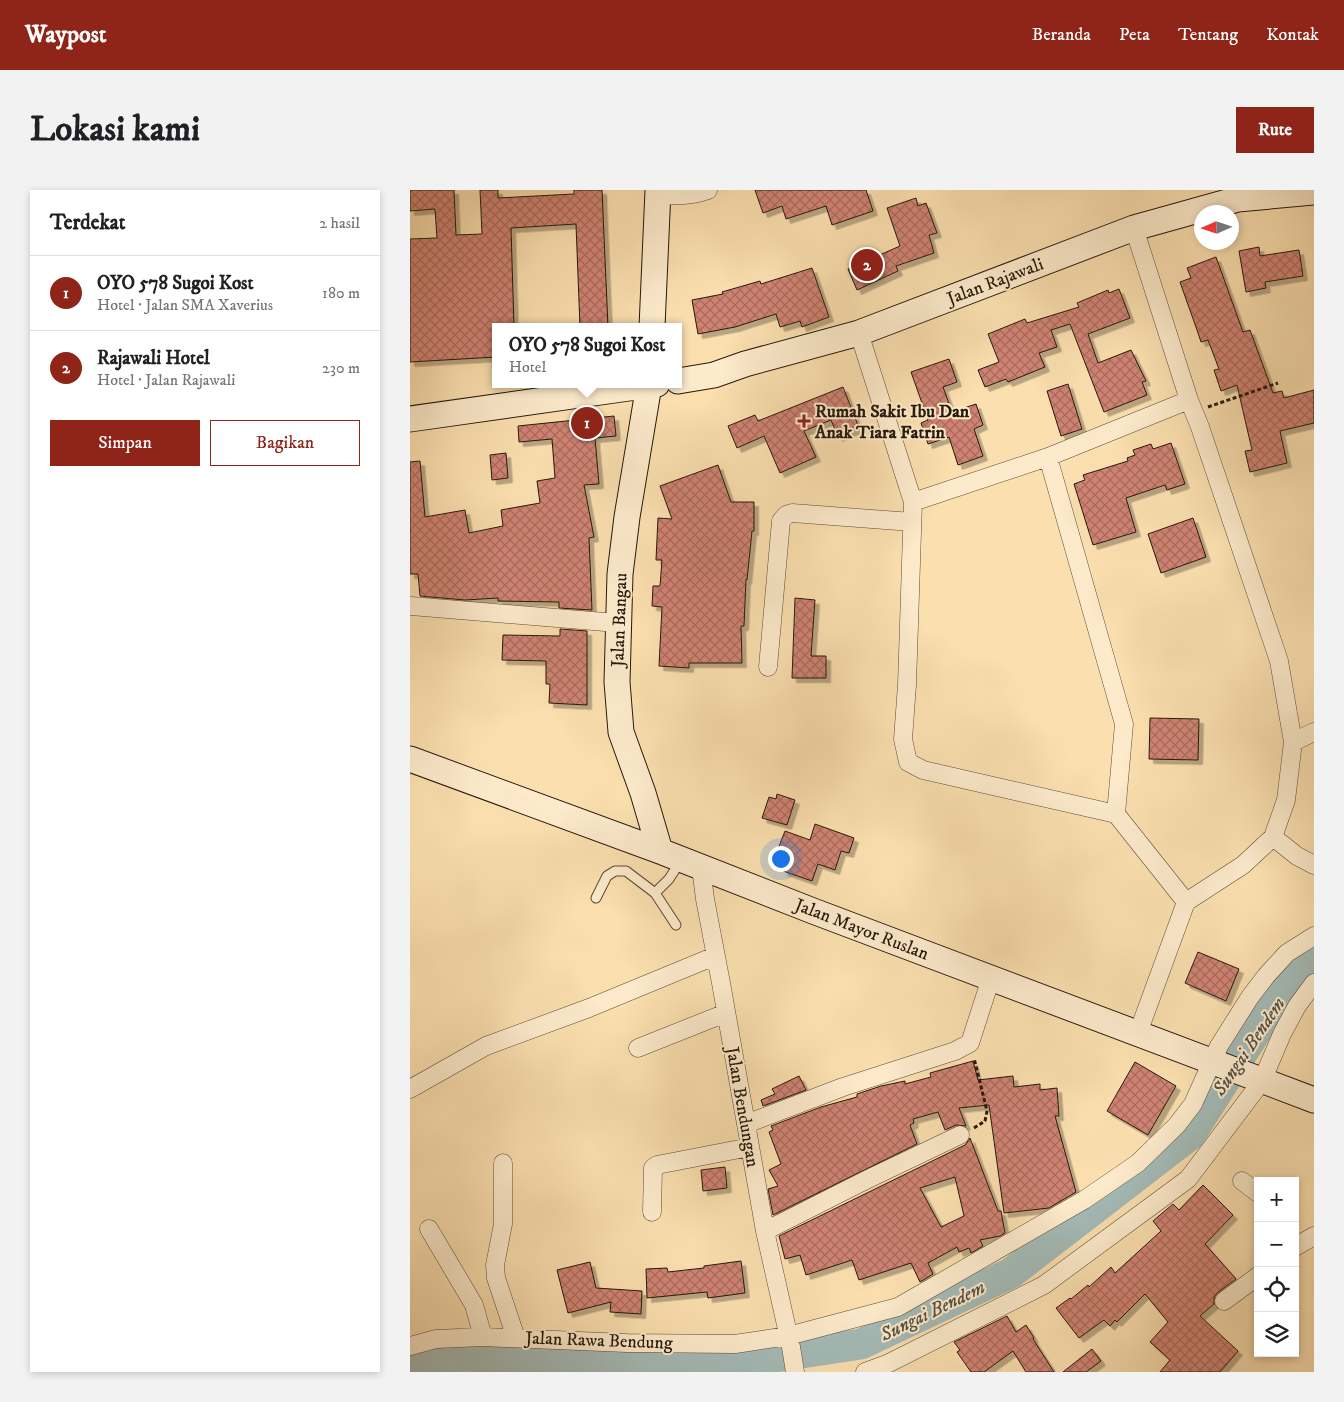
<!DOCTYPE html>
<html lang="id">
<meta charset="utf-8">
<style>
body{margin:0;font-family:"IM FELL DW Pica",serif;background:#f2f2f2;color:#202124}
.controls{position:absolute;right:15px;bottom:15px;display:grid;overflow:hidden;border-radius:0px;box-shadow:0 2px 8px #0003}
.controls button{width:45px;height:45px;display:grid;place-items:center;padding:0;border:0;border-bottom:1px solid #e0e0e0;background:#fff;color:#202124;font:25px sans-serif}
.compass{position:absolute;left:784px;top:15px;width:45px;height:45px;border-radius:50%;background:#fff;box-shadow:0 2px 8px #0003;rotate:267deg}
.you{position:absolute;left:370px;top:668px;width:18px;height:18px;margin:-12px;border:4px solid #fff;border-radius:50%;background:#1a73e8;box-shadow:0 0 0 8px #1a73e833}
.badge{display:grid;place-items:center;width:32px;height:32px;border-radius:50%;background:#8f2418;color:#fff;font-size:16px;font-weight:700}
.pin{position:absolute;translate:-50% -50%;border:2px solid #fff;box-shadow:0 1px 5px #0006}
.popup{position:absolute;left:82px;top:133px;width:190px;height:65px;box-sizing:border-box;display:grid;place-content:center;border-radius:0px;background:#fff;filter:drop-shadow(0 1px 4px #0005);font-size:16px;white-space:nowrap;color:#757577}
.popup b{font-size:19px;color:#202124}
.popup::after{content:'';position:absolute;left:50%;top:100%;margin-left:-10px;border:10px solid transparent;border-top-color:#fff}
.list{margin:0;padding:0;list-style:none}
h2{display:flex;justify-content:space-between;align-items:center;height:65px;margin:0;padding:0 20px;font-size:21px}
h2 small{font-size:16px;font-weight:400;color:#757577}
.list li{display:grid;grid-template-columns:32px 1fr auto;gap:15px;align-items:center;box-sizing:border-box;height:75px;padding:0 20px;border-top:1px solid #e0e0e0}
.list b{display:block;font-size:19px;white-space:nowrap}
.list p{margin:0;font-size:16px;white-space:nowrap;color:#757577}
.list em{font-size:16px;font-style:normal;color:#757577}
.actions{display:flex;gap:10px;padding:15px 20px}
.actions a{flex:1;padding:11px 0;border:1px solid #8f2418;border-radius:0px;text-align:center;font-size:18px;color:#8f2418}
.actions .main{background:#8f2418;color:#fff}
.icon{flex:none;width:28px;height:28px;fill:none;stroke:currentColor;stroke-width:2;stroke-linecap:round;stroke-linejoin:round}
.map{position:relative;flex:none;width:904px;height:1182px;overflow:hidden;border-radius:0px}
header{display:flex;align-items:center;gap:30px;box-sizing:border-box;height:70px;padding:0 25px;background:#8f2418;color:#fff}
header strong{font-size:24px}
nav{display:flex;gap:28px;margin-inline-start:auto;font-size:18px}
.intro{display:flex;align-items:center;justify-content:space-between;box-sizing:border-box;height:120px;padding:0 30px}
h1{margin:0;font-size:35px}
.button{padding:12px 22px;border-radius:0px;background:#8f2418;color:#fff;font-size:18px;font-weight:700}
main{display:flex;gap:30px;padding:0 30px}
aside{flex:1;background:#fff;border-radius:0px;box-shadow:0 2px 8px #0003}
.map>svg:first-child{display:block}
</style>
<header>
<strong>Waypost</strong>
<nav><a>Beranda</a><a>Peta</a><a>Tentang</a><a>Kontak</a></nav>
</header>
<div class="intro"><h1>Lokasi kami</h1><a class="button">Rute</a></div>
<main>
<aside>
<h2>Terdekat<small>2 hasil</small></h2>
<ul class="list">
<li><span class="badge">1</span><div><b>OYO 578 Sugoi Kost</b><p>Hotel · Jalan SMA Xaverius</p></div><em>180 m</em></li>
<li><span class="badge">2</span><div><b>Rajawali Hotel</b><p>Hotel · Jalan Rajawali</p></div><em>230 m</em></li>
</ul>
<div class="actions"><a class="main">Simpan</a><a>Bagikan</a></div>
</aside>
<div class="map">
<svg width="904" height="1182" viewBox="0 0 904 1182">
<defs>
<pattern id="building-cross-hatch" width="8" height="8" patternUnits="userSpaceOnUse" patternTransform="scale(1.25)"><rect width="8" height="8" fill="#d08373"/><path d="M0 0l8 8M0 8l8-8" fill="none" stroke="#a96a5d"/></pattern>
<filter id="shadow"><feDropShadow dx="4.5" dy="4.5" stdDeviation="0" flood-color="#0004"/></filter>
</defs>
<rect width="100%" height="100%" fill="#fbdfaf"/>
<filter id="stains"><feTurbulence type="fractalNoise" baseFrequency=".004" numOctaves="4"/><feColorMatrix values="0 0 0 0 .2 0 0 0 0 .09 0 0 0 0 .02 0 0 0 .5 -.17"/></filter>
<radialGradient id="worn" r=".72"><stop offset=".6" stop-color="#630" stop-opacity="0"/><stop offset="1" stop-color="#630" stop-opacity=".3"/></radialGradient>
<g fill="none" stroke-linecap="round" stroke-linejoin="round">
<path stroke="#a3bab6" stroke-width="31" d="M0,1177l48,-11 277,7 126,-19 150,-71 179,-138 81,-127 39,-51 4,-2"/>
</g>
<path fill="url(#building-cross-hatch)" stroke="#26190a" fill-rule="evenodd" filter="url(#shadow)" d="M0,0h44l2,45 26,-1 -2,-44h18v8l76,-4v-4h28l6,137h-28l-4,-103 -65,4 3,99h-18v30l-86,5v-123l27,-1 -2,-29 -25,2z
M345,0h111l7,21 -41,14 -6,-19 -40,13 -4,-13 -19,7z
M506,8l2,8 8,-3 11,30 -8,2 5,18 -38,13 2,5 -41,19 -9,-21 52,-23 -13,-38z
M849,57l1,9 39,-6 4,26 -38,6 1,6 -20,4 -7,-41z
M806,67l27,75 7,-2 23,63 9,-2 2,7 30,-8v33l-34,8 7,32 -37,9 -5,-21 7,-1 -15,-65 -16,6 -7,-21 5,-1 -11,-29 -7,2 -4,-12 -17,-48 11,-4 -4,-10z
M402,78l17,49 -27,10 -2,-6 -20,6 -4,-13 -41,13 -37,7 -6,-34 31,-6 -1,-2 38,-11 1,3z
M709,99l11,29 -42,16 10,29 33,-13 15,31 -4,1 5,13 -43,17 -34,-88 -19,6 6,17 -18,6 6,14 -37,15 -2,-3 -21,8 -7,-17 21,-8 -11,-28 37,-15 2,4 52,-16 -2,-4 31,-13 1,3z
M539,169l8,23 -14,5 9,25 24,-8 7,21 -9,4 9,27 -25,9 -9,-28 -21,7 -7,-21 7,-3 -17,-48z
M658,194l14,45 -21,7 -14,-45z
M433,197l16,41 -21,9 -7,-17 -27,11 12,26 -36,16 -16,-37 -27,12 -9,-22 27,-11 3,6z
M204,226l2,20 -21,2 4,46 -15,1 10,52 -5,1 3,72 -33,-2v-6l-61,-1v-3l-33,2 -45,-4 -2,-22h-8v-112l10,-1 5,56 40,-7 4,23 34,-7 -2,-16 39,-7 -3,-22 18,-3 -3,-39 -33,3 -1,-16z
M761,253l14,41 -18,6 -2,-5 -39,13 10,34 -43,13 -19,-61 11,-4 -2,-5 45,-14 -1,-3 8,-3 -2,-5 18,-6 2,5z
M96,263l2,25 -16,2 -2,-25z
M308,275l13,37h23v29h-2l-5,49 -1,-1 -2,47h-3l1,37h-53v5l-30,-2 3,-59 -10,-1 1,-20h7l2,-26h-6l2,-42 14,1 -12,-33z
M783,328l13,39 -45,16 -13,-39z
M385,408l20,2 -4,56h15v22h-34z
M150,439l27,2v74l-38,-2 1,-19h-4v-23l-44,-1 1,-25 57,1z
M740,528l49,1 -1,41 -49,-1z
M367,604l18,6 -8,25 -25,-7 7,-21 7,2z
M405,634l39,14 -5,15 -8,-2 -6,19 -17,-6 -6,17 -29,-10 6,-18 -11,-4 7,-18 25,9z
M788,762l41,17 -13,32 -41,-18z
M563,871l5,19 35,-4 1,11 26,-3v6l17,-2 2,28h-4l21,76 -27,16 -45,5 -15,-108 -30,3 7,18 -10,-1 -11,5 -7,-18 -25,7 1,4 -4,2 7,19 -144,71 -5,-26 10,-3 -9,-16 12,-6 -12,-32 4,-2 -2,-4 50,-19 36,-10v-3l24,-8 24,-5v3l26,-7 -1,-4z
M725,872l41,24 -28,49 -41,-24z
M389,886l7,14 -43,16 -2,-6 14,-6 -3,-5z
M560,948l28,73h3l4,22 -5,3 -20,4 3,6 -12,7 -2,-5 -10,4 -2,-5 -29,16 5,11 -13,8 -9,-19 -52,17 -7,-20 -46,15 -6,-20 -15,4 -6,-23 186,-91zM545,987l9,39 -23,11 -21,-39z
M315,977l2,21 -24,3 -2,-21z
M793,995l30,30 -28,29 31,35 -19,14 -3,4v7l-14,12 38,35 -18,21h-60l10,-12 -20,-18 18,-20 -23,-28 -28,28 -2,-2 -5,6 -6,-6 -25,18 -23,-30 14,-10 1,1 17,-14 1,2 22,-20 4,6 46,-42 -8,-10 20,-17 6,6z
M331,1071l4,32 -37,5 -1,-6 -60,6 -1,-29 21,-1 1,4 36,-4v-2z
M180,1072l6,26 46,3 -1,23 -31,-2 1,-10 -43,11 -11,-43z
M597,1126l9,16 10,-7 8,13 -1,1 21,33h-28l-13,-21 -29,21h-13l-14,-20 3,-2 -6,-8z
M682,1159l9,12 -15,11h-23z"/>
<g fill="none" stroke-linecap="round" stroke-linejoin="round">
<defs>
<path id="lane" d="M245,703l14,-14 11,-17
M186,708l11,-22 8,-5h11l29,22 21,32"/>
<path id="street" d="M249,5c17,1 32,1 49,-5
M724,38l55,172 11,27 79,234 14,81 -7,58 -13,37 -30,28 -57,37 -48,131
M449,143l54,169 -6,183 -4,54 5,23 15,8 193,44
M503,312l135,-45
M1,416l206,17
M358,477l13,-146 5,-6 6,-2 120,9
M883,552l21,-10
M863,647l24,19 17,9
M291,677l4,32 16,84 44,248 26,116 4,25
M776,712l-70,-88 8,-90 -76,-267 141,-57
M228,858l88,-35
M0,899l76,-43 103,-38 126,-52
M336,934l97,-37 112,-36 15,-8 21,-65
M93,973v61l-8,41 1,13 20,60
M832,991l16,12
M242,1022l1,-44 4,-3 93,-18
M19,1039l45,76 9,32
M355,1041l103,-52 92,-44
M885,1057l19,-11
M814,1111l34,-25
M0,1156l26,-7 47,-2 144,6 108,1 53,-8 110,-29 186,-107 54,-37 39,-38 16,-21 26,-58 31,-49 16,-21 21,-23 27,-17
M455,1182l22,-8 157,-79 144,-106 74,-98 20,-47 15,-28 17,-23"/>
<path id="secondary" d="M242,137l6,-137
M268,191l36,-6 31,-11 114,-31 275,-105 104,-29 76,-7
M239,195l-22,132 -7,57 -3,108 4,50 22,61 17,58
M0,229l247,-35
M0,569l250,92 153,60 501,189"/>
</defs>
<use href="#lane" stroke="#5b4a33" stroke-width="11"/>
<use href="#street" stroke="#5b4a33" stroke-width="19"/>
<use href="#secondary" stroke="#26190a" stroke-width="27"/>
<path stroke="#26190a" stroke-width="3" stroke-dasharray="4 2.5" stroke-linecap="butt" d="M798,217l70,-24
M564,938l11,-7 2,-10 -13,-53"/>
<use href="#lane" stroke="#fceacb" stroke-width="9"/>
<use href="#street" stroke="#fceacb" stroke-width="18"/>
<use href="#secondary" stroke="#fceacb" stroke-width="25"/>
</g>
<path fill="#8f2418" stroke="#fceacb" stroke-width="2" d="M391.5 223.5h5v5h5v5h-5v5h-5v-5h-5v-5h5z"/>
<g text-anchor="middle" stroke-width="4" stroke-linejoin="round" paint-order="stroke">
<g font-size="18" fill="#26190a" stroke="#fceacb">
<text transform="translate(585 91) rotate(-21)" y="6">Jalan Rajawali</text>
<text transform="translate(209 430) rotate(-88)" y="6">Jalan Bangau</text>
<text transform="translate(452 739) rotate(21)" y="6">Jalan Mayor Ruslan</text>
<text transform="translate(333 917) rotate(80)" y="6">Jalan Bendungan</text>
<text transform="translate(189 1150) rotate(2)" y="6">Jalan Rawa Bendung</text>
</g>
<g font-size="18" font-weight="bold" fill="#26190a" stroke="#fceacb" text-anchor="start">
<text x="405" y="227">Rumah Sakit Ibu Dan<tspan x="405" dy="21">Anak Tiara Fatrin</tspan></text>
</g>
<g font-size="19" font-style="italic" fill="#525146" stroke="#fceacb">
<text transform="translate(838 856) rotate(-56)" y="7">Sungai Bendem</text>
<text transform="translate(522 1120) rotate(-26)" y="7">Sungai Bendem</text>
</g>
</g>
<rect width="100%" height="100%" filter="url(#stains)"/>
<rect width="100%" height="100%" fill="url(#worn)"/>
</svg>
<div class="controls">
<button>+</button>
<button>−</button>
<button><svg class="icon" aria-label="locate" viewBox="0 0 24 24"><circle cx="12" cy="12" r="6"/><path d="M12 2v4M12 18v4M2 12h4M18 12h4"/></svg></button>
<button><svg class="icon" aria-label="layers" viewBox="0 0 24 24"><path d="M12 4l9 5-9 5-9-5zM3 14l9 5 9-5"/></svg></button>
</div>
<svg class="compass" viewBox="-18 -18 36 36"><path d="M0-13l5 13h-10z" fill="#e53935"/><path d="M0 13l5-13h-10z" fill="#757577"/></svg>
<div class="you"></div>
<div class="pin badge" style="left:177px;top:233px">1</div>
<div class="popup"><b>OYO 578 Sugoi Kost</b>Hotel</div>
<div class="pin badge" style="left:457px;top:75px">2</div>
</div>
</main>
